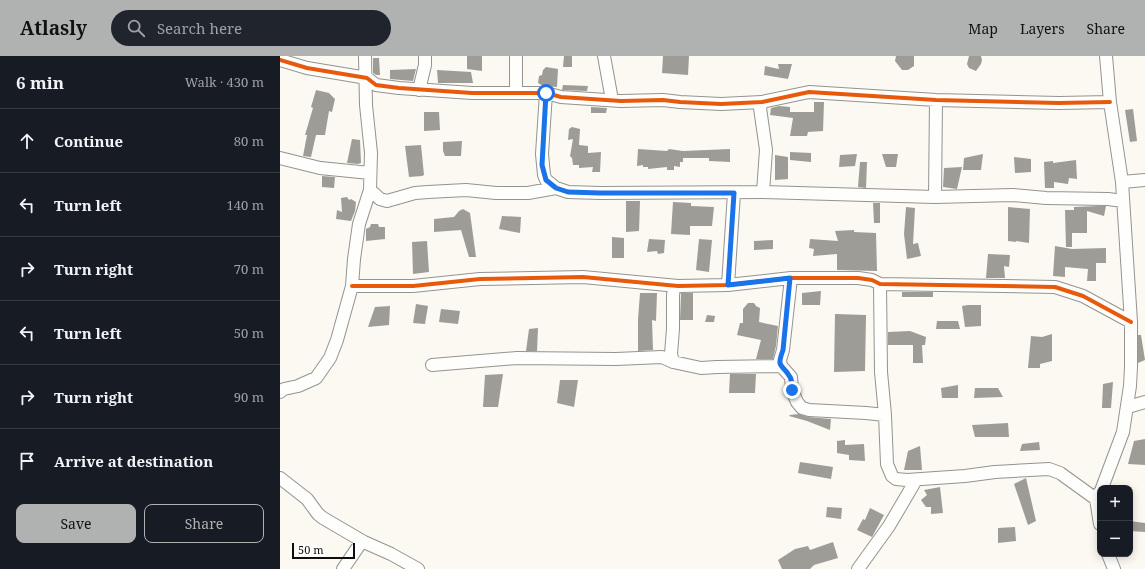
<!DOCTYPE html>
<meta charset="utf-8">
<style>
body{margin:0;font-family:"Noto Serif",serif;background:#20242c;color:#f1f3f6}
.controls{position:absolute;right:12px;bottom:12px;display:grid;overflow:hidden;border-radius:8px;box-shadow:0 2px 10px #0003}
.controls button{width:36px;height:36px;display:grid;place-items:center;padding:0;border:0;border-bottom:1px solid #363941;background:#171b24;color:#f1f3f6;font:20px sans-serif}
.scale{position:absolute;left:12px;bottom:10px;width:63px;box-sizing:border-box;padding-left:4px;border:2px solid #0d0d0d;border-top:0;font-size:11px;line-height:14px;white-space:nowrap;color:#0d0d0d;-webkit-text-stroke:3px #fff;paint-order:stroke}
.stop{position:absolute;width:12px;height:12px;margin:-9px;border:3px solid #1a73e8;border-radius:50%;background:#fff}
.stop.end{background:#1a73e8;border-color:#fff;box-shadow:0 1px 4px #0008}
.list{margin:0;padding:0;list-style:none}
h2{display:flex;justify-content:space-between;align-items:center;height:52px;margin:0;padding:0 16px;font-size:17px}
h2 small{font-size:13px;font-weight:400;color:#9ea1a6}
.list li{display:grid;grid-template-columns:26px 1fr auto;gap:12px;align-items:center;box-sizing:border-box;height:64px;padding:0 16px;border-top:1px solid #363941}
.list b{display:block;font-size:15px;white-space:nowrap}
.list em{font-size:13px;font-style:normal;color:#9ea1a6}
.actions{display:flex;gap:8px;padding:12px 16px}
.actions a{flex:1;padding:9px 0;border:1px solid #b0b1b1;border-radius:8px;text-align:center;font-size:14px;color:#b0b1b1}
.actions .main{background:#b0b1b1;color:#111}
.icon{flex:none;width:22px;height:22px;fill:none;stroke:currentColor;stroke-width:2;stroke-linecap:round;stroke-linejoin:round}
.map{position:relative;flex:none;width:865px;height:513px;overflow:hidden}
header{display:flex;align-items:center;gap:24px;box-sizing:border-box;height:56px;padding:0 20px;background:#b0b1b1;color:#111}
header strong{font-size:19px}
nav{display:flex;gap:22px;margin-inline-start:auto;font-size:14px}
.search{width:280px;height:36px;background:#20242c;display:flex;align-items:center;gap:10px;box-sizing:border-box;padding:0 14px;border-radius:22px;color:#9ea1a6;font-size:15px}
main{display:flex}
aside{flex:1;background:#171b24}
.map>svg:first-child{display:block}
</style>
<header>
<strong>Atlasly</strong>
<div class="search"><svg class="icon" aria-label="search" viewBox="0 0 24 24"><circle cx="10" cy="10" r="6"/><path d="M15 15l6 6"/></svg>Search here</div>
<nav><a>Map</a><a>Layers</a><a>Share</a></nav>
</header>
<main>
<aside>
<h2>6 min<small>Walk · 430 m</small></h2>
<ul class="list">
<li><svg class="icon" aria-label="ahead" viewBox="0 0 24 24"><path d="M12 20V5M6 11l6-6 6 6"/></svg><div><b>Continue</b></div><em>80 m</em></li>
<li><svg class="icon" aria-label="left" viewBox="0 0 24 24"><path d="M17 20v-9H6M10 6l-5 5 5 5"/></svg><div><b>Turn left</b></div><em>140 m</em></li>
<li><svg class="icon" aria-label="right" viewBox="0 0 24 24"><path d="M7 20v-9h11M14 6l5 5-5 5"/></svg><div><b>Turn right</b></div><em>70 m</em></li>
<li><svg class="icon" aria-label="left" viewBox="0 0 24 24"><path d="M17 20v-9H6M10 6l-5 5 5 5"/></svg><div><b>Turn left</b></div><em>50 m</em></li>
<li><svg class="icon" aria-label="right" viewBox="0 0 24 24"><path d="M7 20v-9h11M14 6l5 5-5 5"/></svg><div><b>Turn right</b></div><em>90 m</em></li>
<li><svg class="icon" aria-label="arrive" viewBox="0 0 24 24"><path d="M6 21V4h12l-3 4 3 4H6"/></svg><div><b>Arrive at destination</b></div></li>
</ul>
<div class="actions"><a class="main">Save</a><a>Share</a></div>
</aside>
<div class="map">
<svg width="865" height="513" viewBox="0 0 865 513">
<rect width="100%" height="100%" fill="#fbf9f1"/>
<path fill="#9e9c97" d="M187,0h15v15l-15,-2z
M284,0h8v11h-9z
M383,0h26l-1,19 -26,-2z
M616,0h18v10l-6,4h-6l-7,-9z
M689,0h12l1,4 -1,4 -5,7 -7,-3 -2,-4z
M93,2h6l1,17h-4l-3,-2z
M498,8h14l-4,15 -24,-4 1,-9 14,3z
M266,11l12,2 -1,18 -14,-1 -5,-3 1,-7 3,-1 1,-5z
M136,13l-3,12 -23,-2v-9z
M157,14l34,2 2,11h-35z
M283,29l25,1 -1,5 -25,-1z
M36,34l13,3 6,6 -3,13 -3,-1 -4,24h-9l-5,22 -8,-1 4,-21h-2l8,-27 -2,-1z
M534,46h10l-1,29 -15,1 -1,4h-17l3,-18 -23,-3 1,-7 8,-2 11,1v5h24z
M311,51l16,1 -1,5h-15z
M853,53l4,32 -7,1 -5,-32z
M144,56h15l1,18 -16,1z
M292,71l8,2 -1,16 9,1v7l13,-1 -1,20h-8l1,-5 -14,1v-3h-6l-1,-7 -2,-2 3,-17 -5,1 1,-11z
M72,83l8,1 1,23 -3,1 -11,-1z
M182,85l-1,15h-16l-2,-5v-9z
M141,89l3,30 -2,1 -13,1 -4,-31z
M358,93l29,2 2,-2 14,2 47,-2v13l-21,-1v-3h-26v4h-3v5l-6,-1v4h-7v-3l-19,2v-2h-5v-2l-6,1z
M510,96l21,1v9l-21,-2z
M577,98l-2,12 -16,1 1,-12z
M602,98h16l-2,13h-10z
M703,98l-2,16h-18l1,-12z
M495,99l13,2v22l-13,1z
M734,101l17,2v13l-16,1z
M796,104l1,19 -8,-1 -1,6 -14,-2v6h-9l-1,-26 9,-1v2z
M580,106h7l-1,26 -8,-1z
M682,111l-5,22 -14,-2 1,-19z
M42,120l13,1 -1,11 -12,-1z
M67,141l2,3 2,-1 5,3 -1,9 -4,10 -15,-2 1,-9 5,2 -1,-14z
M346,145h14l-1,30 -13,1z
M393,146l18,1v3l23,1 -2,19h-22v9l-19,-1z
M593,147h7v20h-6z
M817,150h9l-2,10 -17,-5v22h-15v14h-6l-1,-37h9v-3z
M626,151l9,1 -2,36 5,-1 3,13 -14,3 -3,-25z
M728,151l22,2 -1,34 -13,-2v1l-8,-1z
M183,153l7,4 6,44h-7l-8,-27 -27,2v-13l20,-2 5,-6z
M222,160l19,1 -1,16 -21,-4z
M91,168h7l1,3h6v12l-19,2v-12l4,-2z
M574,174v2l22,1 1,38 -40,-1v-16l-24,2 1,-7 -5,-1 1,-9 28,2 -3,-10z
M332,181l12,1v20h-12z
M369,183l16,1 -1,13 -6,1 -1,-3 -10,1z
M419,183l13,1 -3,32 -13,-2z
M493,184v9l-19,1v-9z
M147,185l2,31 -16,2 -1,-32z
M775,190l17,3 34,-1v15h-10v18h-9l1,-12 -23,-2v10l-12,-1z
M708,198l22,1 -1,12 -5,-1 1,12h-19z
M541,235l-1,14h-18v-12z
M622,236h31v5h-31z
M360,237h17l-1,28 -4,-1 1,30 -15,1v-32z
M401,237h12v27h-13z
M468,247h6l2,3 4,2 -1,14 19,4 -2,20 -3,13h-17l5,-19 -24,-5 3,-12h3v-14z
M136,248l12,2 -3,18 -12,-1z
M688,249h13v21l-16,1 -3,-21z
M110,250l-1,19 -21,2 7,-20z
M161,253l19,2 -2,13 -19,-2z
M555,258l31,1 -1,56 -31,1z
M427,259l8,1 -1,6h-9z
M657,265h21l2,8h-24z
M258,272l-1,23h-11l3,-22z
M630,275l16,6 -1,8h-3l1,18h-10v-18h-25v-13z
M772,278v27l-12,3v4h-12l3,-32 11,1z
M858,279h3l4,25 -7,3z
M223,318l-5,33h-15l2,-32z
M450,318h26l-1,19h-26z
M280,324h18l-4,27 -17,-4z
M833,326l-2,26h-9l1,-24z
M678,329v13h-16l-1,-10z
M695,332h23l5,9 -29,1z
M519,358l9,3 23,2 -1,11 -23,-9 -18,-5 1,-1z
M728,367l1,14h-34l-3,-12z
M865,383v26l-17,-1 6,-23z
M565,384v5l19,-1 1,17 -16,-1v-5l-12,-2v-12z
M759,386l1,8 -20,1 2,-7z
M640,390l2,24h-18l4,-19z
M520,406l33,5 -2,12 -33,-6z
M746,422l10,43 -8,4 -14,-41z
M660,431l3,26 -12,1v-7h-5l-5,-7 6,-5 -3,-5z
M547,451l15,1 -1,11 -15,-2z
M590,452l14,7 -12,22 -15,-7 6,-11 2,1z
M850,465l15,2v9l-15,-1z
M735,471l1,14 -18,2v-15z
M553,486l5,16 -24,7 -4,4h-28l-4,-9 17,-11 13,-3 2,4z"/>
<g fill="none" stroke-linecap="round" stroke-linejoin="round">
<defs>
<path id="minor" d="M324,0l8,44
M0,4l27,8 60,10 9,7 23,3 73,5h74l15,4 60,4 42,-1 17,2 41,2 41,-2 47,-10 127,8 123,3 51,-1
M139,34l6,-25v-9
M236,37v-37
M266,37l-4,61 2,21 2,5 10,8 12,4 32,1 163,-1 172,5 78,-2 33,3 62,1 15,2
M482,46l-2,6 6,42 -3,42
M0,102l40,10 50,5
M842,126l23,-2
M90,134l10,9 7,2 28,-8 13,-1 38,-2 30,3h32l28,-5
M655,141l1,-97
M511,222l-8,72 -3,10 1,6 10,11 1,13 5,12 5,6 7,2 57,3 19,2
M600,228l1,88 4,43 2,49 5,12 4,3 11,1 58,-4 30,-4 54,-3 11,4 36,26
M448,229l6,-92
M72,230h61l67,-7 103,-2 95,9 50,-1 63,-7h67l14,2 8,4 175,3 28,9 48,26
M398,230l-4,3 -1,6v34l-2,25 2,8 28,6 16,-1 64,-1
M152,309l85,-7 99,1 46,-2 11,5
M0,336l4,-3 14,-3 18,-8 14,-20 7,-18 15,-54 2,-27 5,-35 11,-34 1,-37 -5,-48 -1,-49
M848,351l17,-5
M0,422l27,21 11,15 5,4 41,24 27,12 27,15
M822,432l21,-56 7,-46 1,-19v-45l-9,-140 -12,-80 -4,-46
M819,437l-3,6 4,25
M828,498l6,15
M63,513l19,-28
M578,513l31,-43 27,-46"/>
</defs>
<use href="#minor" stroke="#949390" stroke-width="14"/>
<use href="#minor" stroke="#fefefd" stroke-width="12"/>
<defs>
<path id="cycleway" d="M0,4l27,8 60,10 9,7 23,3 73,5h74l15,4 60,4 42,-1 17,2 41,2 41,-2 47,-10 127,8 123,3 51,-1
M72,230h61l67,-7 103,-2 95,9 50,-1 63,-7h67l14,2 8,4 175,3 28,9 48,26"/>
</defs>
<use href="#cycleway" stroke="#fff" stroke-width="6"/>
<use href="#cycleway" stroke="#e8590c" stroke-width="4"/>
</g>
<g fill="none" stroke-linecap="round" stroke-linejoin="round">
<path stroke="#1a73e8" stroke-width="5" d="M266,37l-4,72 4,15 10,8 12,4 32,1h134l-6,92 62,-7 -7,72c-7,19 -1,13 7,27 2,3 2,9 2,13"/>
</g>
</svg>
<div class="controls">
<button>+</button>
<button>−</button>
</div>
<div class="scale">50 m</div>
<div class="stop" style="left:266px;top:37px"></div>
<div class="stop end" style="left:512px;top:334px"></div>
</div>
</main>
